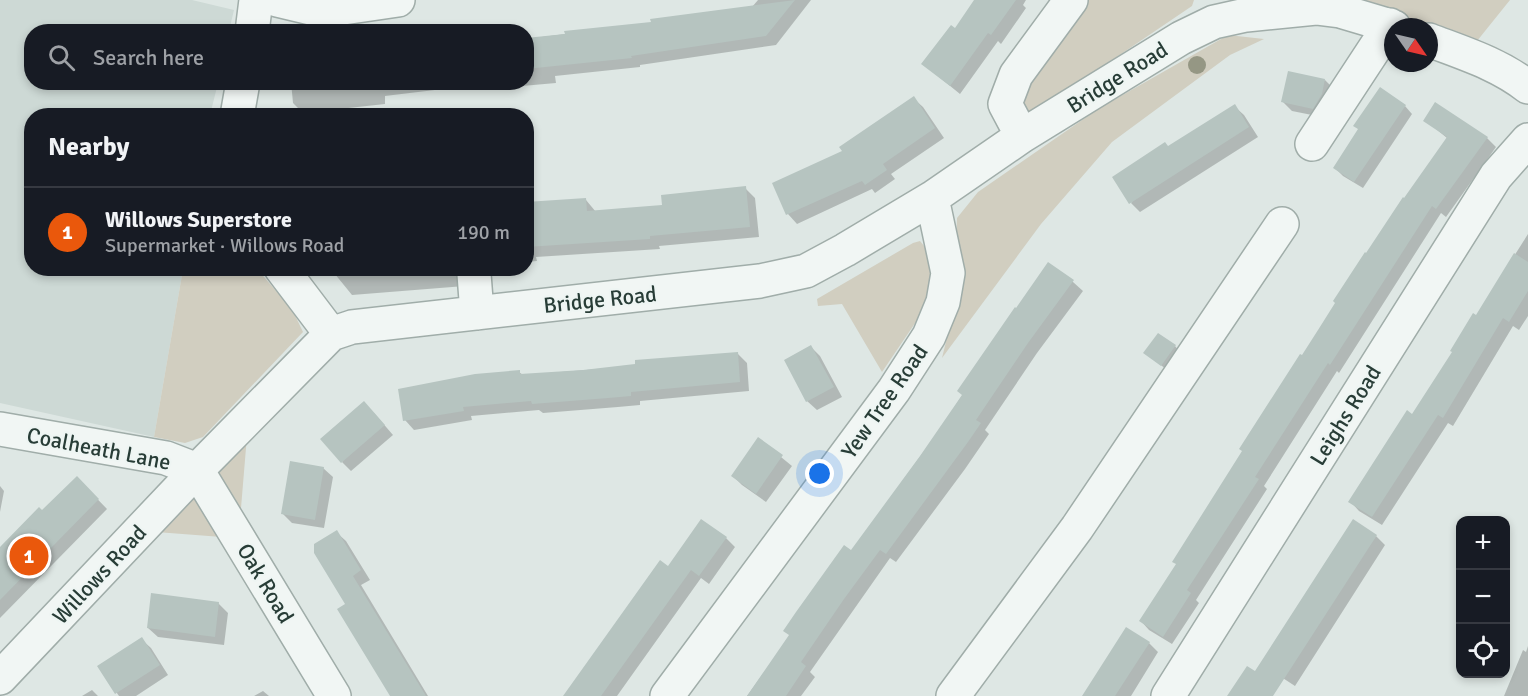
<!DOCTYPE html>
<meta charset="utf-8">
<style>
body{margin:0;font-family:Signika,sans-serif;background:#242831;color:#f1f3f6}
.controls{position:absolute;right:18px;bottom:18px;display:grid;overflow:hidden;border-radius:12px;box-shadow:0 3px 9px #0003}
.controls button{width:54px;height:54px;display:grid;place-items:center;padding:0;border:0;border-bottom:2px solid #363941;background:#171b24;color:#f1f3f6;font:30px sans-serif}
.compass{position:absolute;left:1384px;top:18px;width:54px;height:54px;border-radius:50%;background:#171b24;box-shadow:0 3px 9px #0003;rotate:124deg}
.you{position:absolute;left:820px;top:474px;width:21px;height:21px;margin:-15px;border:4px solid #fff;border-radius:50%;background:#1a73e8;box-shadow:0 0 0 9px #1a73e833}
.badge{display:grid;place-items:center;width:39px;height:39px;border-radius:50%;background:#ea580c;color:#fff;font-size:20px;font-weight:700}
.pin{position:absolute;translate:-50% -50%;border:3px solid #fff;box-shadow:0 2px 6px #0006}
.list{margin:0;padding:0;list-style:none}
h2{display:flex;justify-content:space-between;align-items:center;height:78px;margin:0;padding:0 24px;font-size:26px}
h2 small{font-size:20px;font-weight:400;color:#9ea1a6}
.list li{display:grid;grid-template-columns:39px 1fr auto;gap:18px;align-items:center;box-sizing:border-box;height:90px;padding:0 24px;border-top:2px solid #363941}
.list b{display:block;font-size:22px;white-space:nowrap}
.list p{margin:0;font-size:20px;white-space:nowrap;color:#9ea1a6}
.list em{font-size:20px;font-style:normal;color:#9ea1a6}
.icon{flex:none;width:33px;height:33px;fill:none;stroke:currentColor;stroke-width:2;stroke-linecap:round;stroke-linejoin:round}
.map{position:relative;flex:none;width:1528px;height:696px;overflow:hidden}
.search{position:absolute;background:#171b24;box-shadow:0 3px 9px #0003;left:24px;top:24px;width:510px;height:66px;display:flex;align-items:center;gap:15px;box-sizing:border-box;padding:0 21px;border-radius:24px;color:#9ea1a6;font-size:22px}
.panel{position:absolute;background:#171b24;box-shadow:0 3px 9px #0003;left:24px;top:108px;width:510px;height:168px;border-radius:24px}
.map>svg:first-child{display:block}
</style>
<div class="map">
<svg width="1528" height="696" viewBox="0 0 1528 696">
<rect width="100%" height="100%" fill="#dee7e4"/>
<path fill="#cdd9d5" d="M0,0h192l42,10 -5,21 -197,1v50l186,1 -8,32 -178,1v152l151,1 -29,168 -154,-34z"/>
<path fill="#d1cec0" d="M1084,0h110l-2,6 -161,109 -11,-4 -2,-13z
M1340,0h170l-33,41z
M1228,35l36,4 -34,16 -118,87 -71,82 -99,134 17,-69 -3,-44 1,-27 21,-26 120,-83z
M920,241l9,11 5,18 -6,34 -46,68 -40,-68 -24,2 -1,-7 96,-56z
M183,269h74l35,40 11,23 -100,105 -18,6 -31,-6z
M248,424l-9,108 -38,-61z
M197,475l38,63 -92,-7z"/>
<path fill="#0003" d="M758,0h53l-35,45 -136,20v2l-85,9 1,7 -58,5 -5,-5 -108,13v8l-82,9 -10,-10 -2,-21h235v-43l126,-16 100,-16z
M975,0h51l-3,5 3,3 -25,36 -3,-3 -38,53 -37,-30 32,-34z
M1325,80l9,9 -12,28 -30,-6 -9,-9z
M913,98l10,9 21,31 -53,36 4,5 -20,14 -3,-4 -75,35 -9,-10 -14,-30 70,-32z
M1234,106l10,9 14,22 -118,75 -9,-9 38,-56z
M1405,106l7,8 -49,74 -20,-12 -8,-8z
M1425,120l62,18 9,9 -50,70 -5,-4 -102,160 -2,-2 -73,115 3,3 -71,111 3,3 -27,41 -23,-14 -8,-9 36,-56 126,-208 144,-219z
M745,188l10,10 4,39 -100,9 1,3 -124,8 1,4 -11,1v-58l60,-4 10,12 68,-5z
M1528,234v82l-9,14 -6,-4 -60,100 -5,-3 -66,102 -23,-14 -9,-10 63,-85z
M1049,264l24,18 10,9 -46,62 -52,77 4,4 -24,35 -69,93 -6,-4 -80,114 5,5 -14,19h-54l196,-271 74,-115z
M330,268h144l-9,18 -113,9z
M1175,346l4,5 -13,18 -16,-12z
M811,347l9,9 22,41 -25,13 -10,-9z
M737,353l10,10 2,28 -109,10v4l-22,2 -75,6 -4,-3 -68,6 1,4 -58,10 -9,-10 114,-48 4,3 114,-9z
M374,413l19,22 -42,36 -9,-9z
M759,439l33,27 -26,36 -24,-17 -9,-9z
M323,468l10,9 -9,51 -32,-5 -9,-9z
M77,478l30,31 -107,109v-69l42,-37z
M0,486l4,5 -4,21z
M336,532l10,9 24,39 -9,5 67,111h-37l-44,-92z
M1376,536l9,9 -90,141 -23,-15z
M726,538l9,9 -26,37 -8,-6 -84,118h-46l97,-128z
M218,603l10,10 -4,32 -66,-8 -10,-9z
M141,639l10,9 17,27 -32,21h-17l-20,-29z
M1149,643l9,9 -27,44h-47z
M1528,646v50h-24l19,-46 3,2z
M92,690l6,6h-16z
M263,691l6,5h-15z"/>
<path fill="#b6c4c0" d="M795,0l-29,36 -135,20 1,2 -106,11v-31l39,-4 -1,-3 87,-9 -1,-3z
M974,0h42l-25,35 -3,-2 -38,53 -29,-22 30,-39 4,3z
M1288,71l37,8 -3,15 -9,15 -32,-7z
M1380,87l26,18 -52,77 -21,-14 25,-39 -5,-3z
M914,96l21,32 -52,36 4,6 -22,15 -3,-4 -76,34 -14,-32 70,-32 -3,-4z
M1435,102l53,35 -52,72 -4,-3 -102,159 -2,-2 -73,114 4,2 -72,111 4,3 -28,44 -24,-16 37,-57 -4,-2 70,-111 -3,-2 61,-95 2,1 16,-25 17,-27 -2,-2 32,-49 1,1 37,-56 1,1 43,-61 -24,-16z
M1235,104l14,23 -120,77 -17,-27 53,-35 3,4z
M746,186l4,41 -100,9v3l-124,8v-45l60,-4 1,13 37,-3 38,-3 -1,-10z
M1514,253l14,9v29l-19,31 -6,-4 -60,100 -5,-3 -66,102 -24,-15 59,-92 5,4 40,-62 -2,-1 23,-38 3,2z
M1048,262l26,18 -46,63 -52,77 5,3 -13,19 -82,112 -6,-4 -36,49 -43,63 5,4 -20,30h-39l42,-61 -6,-4 13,-19 48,-67 7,5 69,-94 42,-61 -5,-4 58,-84 1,1z
M1158,333l18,12 -15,21 -18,-13z
M811,345l23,42 -28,15 -22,-42z
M738,352l2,30 -109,10v4l-23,2 -76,6 -1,-3 -68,6 1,4 -61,10 -5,-32 77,-15 45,-4v4l63,-4 52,-6v-4z
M364,401l21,24 -44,38 -21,-24z
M758,437l25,18 -27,39 -25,-18z
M290,461l34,6 -9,53 -34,-6z
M77,476l22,23 -99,101v-53l39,-40 3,3z
M701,519l26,18 -28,39 -8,-6 -90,126h-38l97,-136 8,6z
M1353,519l24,16 -104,161h-46l20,-30 8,5z
M337,530l24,40 -8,6 73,120h-36l-53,-87 8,-5 -31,-51v-9z
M151,593l68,9 -4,35 -68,-9z
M1126,627l24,15 -35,54h-33z
M142,637l18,28 -45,29 -18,-28z"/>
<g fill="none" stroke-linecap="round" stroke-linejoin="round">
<defs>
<path id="minor" d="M277,0l46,11 75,-11
M252,32l4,-32
M1429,40c34,13 70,24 99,47
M237,116l6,-34
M1022,136l-17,-32 11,-29 55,-75
M1312,144l78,-119
M281,268l50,66
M474,274l3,39
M0,429l166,29 31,12
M197,470l137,226
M0,678l197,-208 134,-136 21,-7 408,-46 46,-10 39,-21 87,-52 90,-62 159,-98 33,-16 32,-7 70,-7 24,3 54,16
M667,696l227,-306 35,-54 14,-34 5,-29 -16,-75
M953,696l124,-168 205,-304
M1168,696l328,-520 32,-36"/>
</defs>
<use href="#minor" stroke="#a0ada9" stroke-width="36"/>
<use href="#minor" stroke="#f1f6f4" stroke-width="33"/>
</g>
<circle fill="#959784" cx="1197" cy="65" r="9"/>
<g text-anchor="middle" stroke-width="4.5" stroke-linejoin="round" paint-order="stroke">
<g font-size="22" fill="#283d37" stroke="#eef5f3">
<text transform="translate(1117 77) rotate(-32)" y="8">Bridge Road</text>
<text transform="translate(600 299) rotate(-6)" y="8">Bridge Road</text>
<text transform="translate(884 401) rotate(-55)" y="8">Yew Tree Road</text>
<text transform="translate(1345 415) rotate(-58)" y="8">Leighs Road</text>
<text transform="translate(99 448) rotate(11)" y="8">Coalheath Lane</text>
<text transform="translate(99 574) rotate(-47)" y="8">Willows Road</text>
<text transform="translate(266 583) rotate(59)" y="8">Oak Road</text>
</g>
</g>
</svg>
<div class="controls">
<button>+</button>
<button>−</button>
<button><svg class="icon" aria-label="locate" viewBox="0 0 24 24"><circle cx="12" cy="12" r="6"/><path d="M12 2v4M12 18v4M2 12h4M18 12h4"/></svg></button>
</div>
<svg class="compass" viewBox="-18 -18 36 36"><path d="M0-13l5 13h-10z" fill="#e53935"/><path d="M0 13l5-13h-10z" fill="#9ea1a6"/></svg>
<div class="you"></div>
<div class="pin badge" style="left:29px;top:556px">1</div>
<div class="search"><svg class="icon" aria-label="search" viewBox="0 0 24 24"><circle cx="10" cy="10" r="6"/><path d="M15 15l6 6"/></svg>Search here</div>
<section class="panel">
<h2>Nearby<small></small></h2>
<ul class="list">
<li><span class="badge">1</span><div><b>Willows Superstore</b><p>Supermarket · Willows Road</p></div><em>190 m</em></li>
</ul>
</section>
</div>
